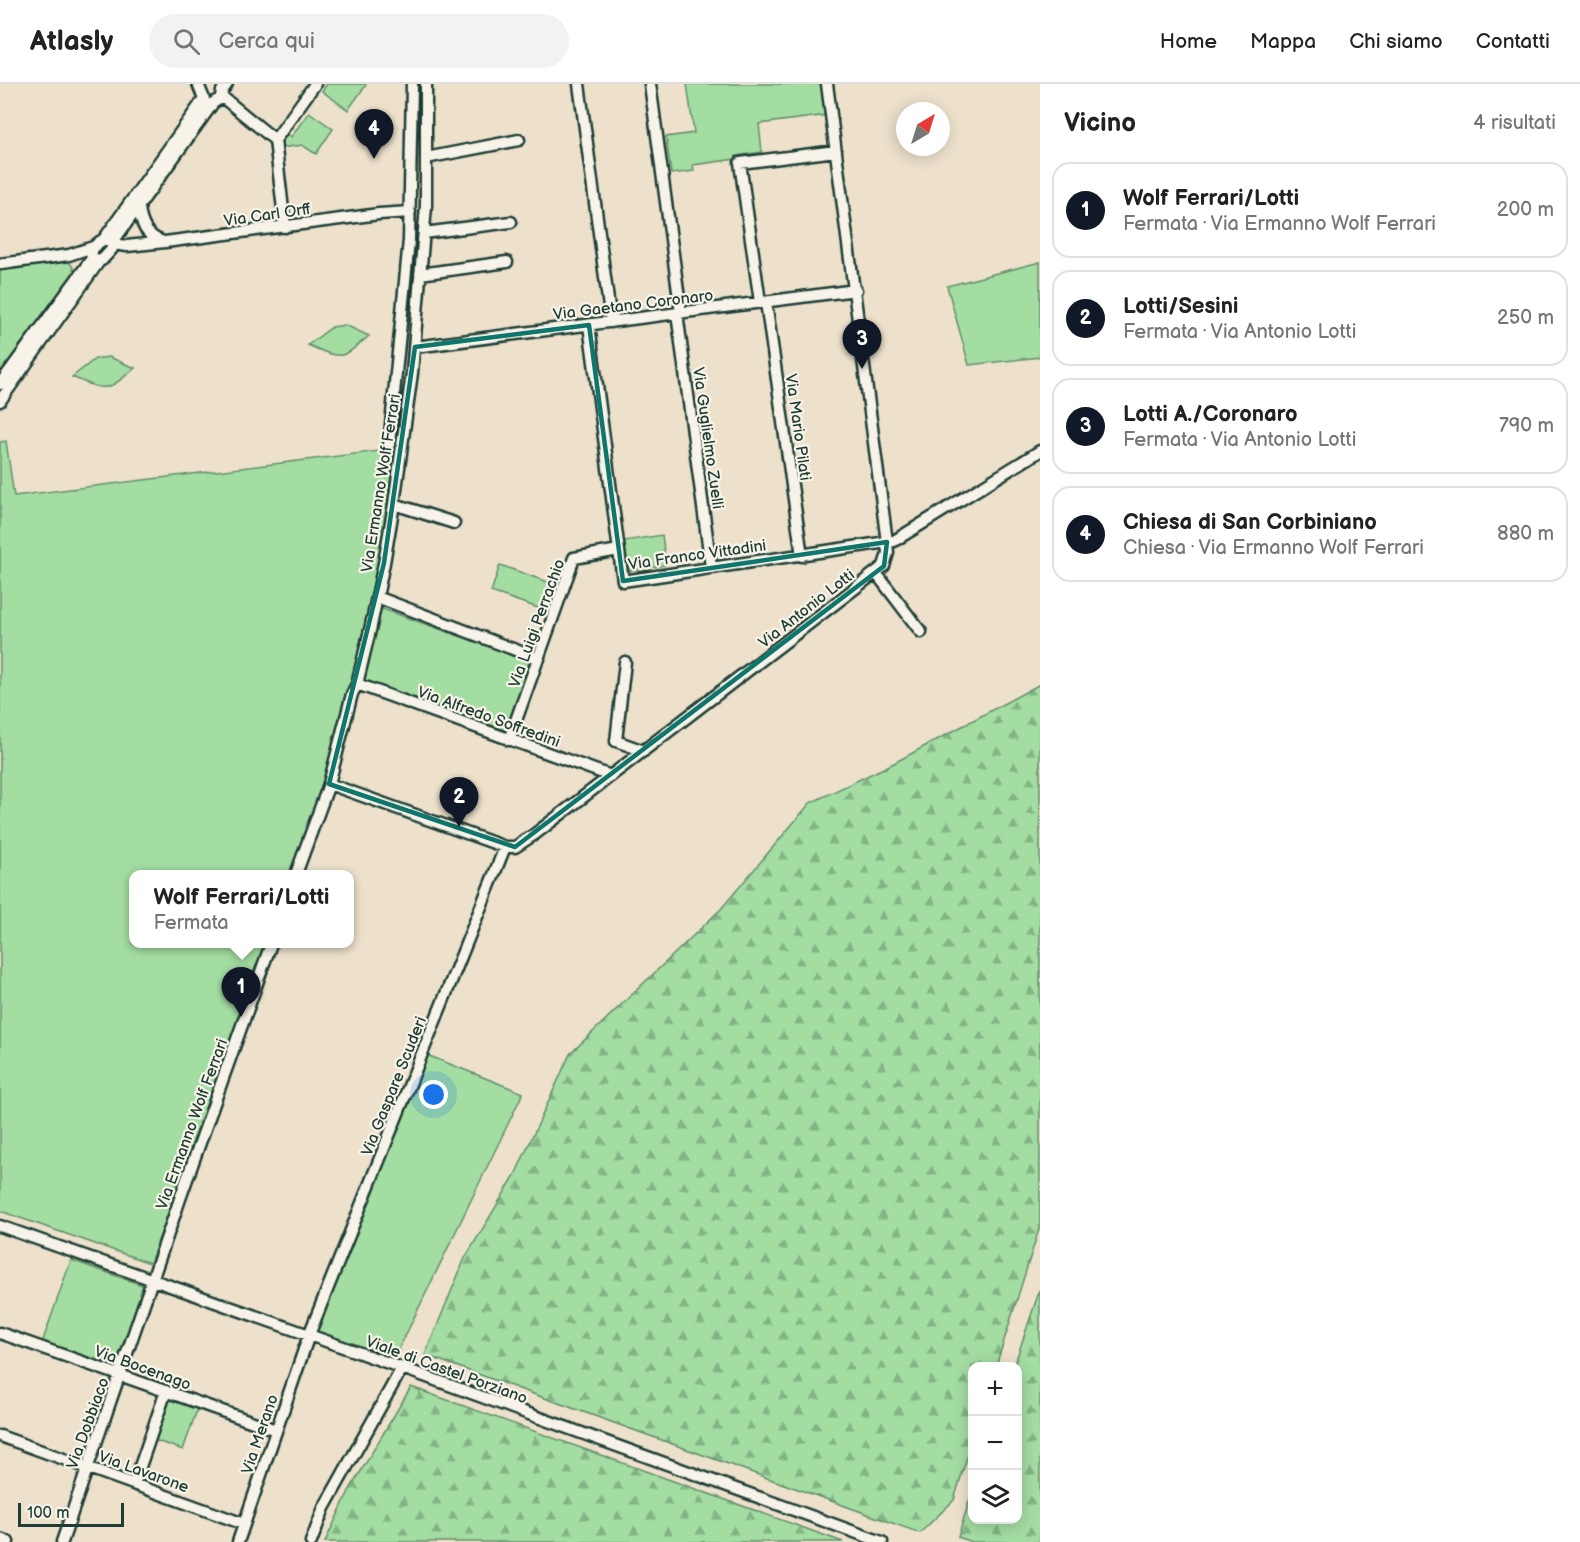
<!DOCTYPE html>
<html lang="it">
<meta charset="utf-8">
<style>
body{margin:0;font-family:"Balsamiq Sans",sans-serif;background:#f2f2f2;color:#222}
.controls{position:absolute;right:18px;bottom:18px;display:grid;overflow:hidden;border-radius:12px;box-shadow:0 3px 15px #0003}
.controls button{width:54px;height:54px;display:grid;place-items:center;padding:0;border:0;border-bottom:2px solid #e0e0e0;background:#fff;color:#222;font:30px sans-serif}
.compass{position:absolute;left:896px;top:18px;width:54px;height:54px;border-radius:50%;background:#fff;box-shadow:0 3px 15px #0003;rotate:38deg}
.scale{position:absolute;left:18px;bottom:15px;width:106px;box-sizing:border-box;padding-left:6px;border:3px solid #1f3d34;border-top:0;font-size:16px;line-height:21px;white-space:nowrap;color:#1f3d34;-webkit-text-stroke:4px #f7f3e8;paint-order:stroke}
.you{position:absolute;left:434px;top:1011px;width:21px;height:21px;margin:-15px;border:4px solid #fff;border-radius:50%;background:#1a73e8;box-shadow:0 0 0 9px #1a73e833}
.badge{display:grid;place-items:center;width:39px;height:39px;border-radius:50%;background:#111827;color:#fff;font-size:20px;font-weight:700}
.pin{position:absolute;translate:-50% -50px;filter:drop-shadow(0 2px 3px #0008)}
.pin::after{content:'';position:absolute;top:32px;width:21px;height:18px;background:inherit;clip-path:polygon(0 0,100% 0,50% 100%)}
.popup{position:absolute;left:129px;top:786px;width:225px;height:78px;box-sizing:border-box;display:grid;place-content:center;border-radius:12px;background:#fff;filter:drop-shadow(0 2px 4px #0005);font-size:20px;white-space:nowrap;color:#767676}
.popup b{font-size:22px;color:#222}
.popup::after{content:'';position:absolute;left:50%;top:100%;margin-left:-12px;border:12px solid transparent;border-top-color:#fff}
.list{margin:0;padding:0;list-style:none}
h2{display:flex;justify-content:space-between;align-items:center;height:78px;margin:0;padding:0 24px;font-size:26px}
h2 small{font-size:20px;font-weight:400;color:#767676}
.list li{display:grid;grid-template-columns:39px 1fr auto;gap:18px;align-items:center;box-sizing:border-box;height:96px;margin:0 12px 12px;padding:0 12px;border:2px solid #e0e0e0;border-radius:18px}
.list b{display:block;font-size:22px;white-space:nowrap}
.list p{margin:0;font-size:20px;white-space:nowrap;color:#767676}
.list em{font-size:20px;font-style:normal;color:#767676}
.icon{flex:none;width:33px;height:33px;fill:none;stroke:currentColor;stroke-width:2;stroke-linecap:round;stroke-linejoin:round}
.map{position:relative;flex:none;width:1040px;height:1458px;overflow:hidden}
header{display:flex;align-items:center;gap:36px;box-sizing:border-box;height:84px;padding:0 30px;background:#fff;border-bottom:2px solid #e0e0e0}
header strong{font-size:28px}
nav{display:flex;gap:33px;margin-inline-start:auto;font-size:21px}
.search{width:420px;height:54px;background:#f2f2f2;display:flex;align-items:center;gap:15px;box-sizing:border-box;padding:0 21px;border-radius:33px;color:#767676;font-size:22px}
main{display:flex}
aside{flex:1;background:#fff}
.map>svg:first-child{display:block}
</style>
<header>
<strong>Atlasly</strong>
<div class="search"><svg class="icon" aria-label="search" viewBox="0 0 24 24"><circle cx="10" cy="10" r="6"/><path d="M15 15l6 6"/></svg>Cerca qui</div>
<nav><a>Home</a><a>Mappa</a><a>Chi siamo</a><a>Contatti</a></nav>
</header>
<main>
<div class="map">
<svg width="1040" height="1458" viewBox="0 0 1040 1458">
<defs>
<pattern id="forest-firs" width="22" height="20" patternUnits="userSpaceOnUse" patternTransform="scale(1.5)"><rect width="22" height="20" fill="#a3dda2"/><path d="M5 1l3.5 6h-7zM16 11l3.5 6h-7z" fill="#84b485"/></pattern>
</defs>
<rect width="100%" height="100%" fill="#ede1cc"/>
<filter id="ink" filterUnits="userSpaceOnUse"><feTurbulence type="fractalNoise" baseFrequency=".0167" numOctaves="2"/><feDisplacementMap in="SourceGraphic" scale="12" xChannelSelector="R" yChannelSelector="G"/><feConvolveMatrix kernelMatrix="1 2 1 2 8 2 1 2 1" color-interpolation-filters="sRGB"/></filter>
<g filter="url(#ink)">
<path fill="#a3dda2" stroke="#618d6b" stroke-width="1.5" d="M327,0h37l2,1 -18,25 -26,-19z
M687,0h136l5,31 -69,9 3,28 -26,4v3l-43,6 1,6 -23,3 -5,-37 28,-4z
M309,28l24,17 -17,25 -14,-9 -21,3 1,-7 4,-8 5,4z
M63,176l5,1 5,6 1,7 -74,102v-107z
M1040,178v95l-71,8 -22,-79z
M345,241l24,11c-29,24 -26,24 -61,9l24,-18z
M109,273l26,11c-29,24 -28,24 -63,9l23,-18z
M6,357l8,55 381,-47c-4,30 -7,60 -13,90 -21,114 -51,227 -91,335h-158v70h133l-116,319 -150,-52v-769z
M662,451l4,30 -37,6 -5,-30z
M500,481l59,21 -9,26 -59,-20z
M380,524l150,53 -24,70 -143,-51z
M422,969l101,40 -131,270 -83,-28z
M71,1176l74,26 -28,83 -75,-26z
M168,1313l30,10 -15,43 -29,-10z"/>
<path fill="url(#forest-firs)" stroke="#618d6b" stroke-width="1.5" d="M1040,600v542l-44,140h-24v75l-18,59 -34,33 -495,-178 40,-97 50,-83 55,-121 151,-145 89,-106 84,-40z
M1040,1205v253h-68l-14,-5 14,-45v28h45v-154h-3z
M411,1303l432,155h-518l24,-51z"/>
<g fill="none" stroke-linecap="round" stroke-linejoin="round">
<defs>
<path id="minor" d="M579,0l32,238
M650,0l31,229
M221,12l54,44 10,87
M275,56l40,-56
M426,74l93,-18
M139,122c1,16 7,30 22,35
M424,149l87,-11
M104,155l100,-140 -6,-15
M107,155l5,4v6l-10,11 -8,-1 -3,-5c1,-7 9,-14 16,-15z
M112,159l101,-140 8,-5 1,-7 5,-7
M113,160l14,2 38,-4 214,-28 31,-2
M0,180l69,-9 27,-9
M420,190l87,-12
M760,218l-20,-139 96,-12
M766,218l36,254
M677,229l34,254
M589,241l34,256 271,-40 146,-90
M415,263l441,-57
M0,300l93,-127
M0,317l100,-141
M389,361l20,-205 3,-156
M394,420l60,19
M876,489l45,59
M377,513l162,62
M625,578l-9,79 28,10
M357,600l254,92
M509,656l65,-182 45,-8
M329,700l176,63h10l20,-13 349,-268 4,-13 -1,-11 -60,-458
M296,790l33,-90 23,-90 5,-10 14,-58 13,-63 10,-59 18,-131 14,-167v-122
M0,1142l394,139 488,177
M0,1249l276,97
M0,1352l244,88
M134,1400l32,-93
M0,1455l8,3
M62,1458l120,-349 89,-249
M238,1458l71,-207 196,-488
M311,1458l13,-34 78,-140"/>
</defs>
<use href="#minor" stroke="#1f3d34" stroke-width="15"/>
<use href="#minor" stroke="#f7f3e8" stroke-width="10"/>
</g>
</g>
<path fill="none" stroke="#0f766e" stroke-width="4.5" stroke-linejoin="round" d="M589,241l34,256 264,-39 -3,24 -369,281 -186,-63 55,-221 31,-216z"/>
<g text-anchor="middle" stroke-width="4.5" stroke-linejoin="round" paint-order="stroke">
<g font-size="16" fill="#1f3d34" stroke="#f7f3e8">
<text transform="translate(267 130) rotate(-8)" y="6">Via Carl Orff</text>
<text transform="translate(633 220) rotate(-7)" y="6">Via Gaetano Coronaro</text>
<text transform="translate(799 343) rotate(82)" y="6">Via Mario Pilati</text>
<text transform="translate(709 354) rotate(82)" y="6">Via Guglielmo Zuelli</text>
<text transform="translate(380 399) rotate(-81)" y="6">Via Ermanno Wolf Ferrari</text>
<text transform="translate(697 470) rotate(-8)" y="6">Via Franco Vittadini</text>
<text transform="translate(806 524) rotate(-38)" y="6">Via Antonio Lotti</text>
<text transform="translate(536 539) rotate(-70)" y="6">Via Luigi Perrachio</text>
<text transform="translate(489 632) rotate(20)" y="6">Via Alfredo Soffredini</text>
<text transform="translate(393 1002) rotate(-68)" y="6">Via Gaspare Scuderi</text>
<text transform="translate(191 1040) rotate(-70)" y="6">Via Ermanno Wolf Ferrari</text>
<text transform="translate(143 1283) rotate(20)" y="6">Via Bocenago</text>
<text transform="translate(447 1285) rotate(20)" y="6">Viale di Castel Porziano</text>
<text transform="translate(87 1339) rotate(-70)" y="6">Via Dobbiaco</text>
<text transform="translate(259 1350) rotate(-71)" y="6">Via Merano</text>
<text transform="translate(144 1387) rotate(20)" y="6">Via Lavarone</text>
</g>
</g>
</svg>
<div class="controls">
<button>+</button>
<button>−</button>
<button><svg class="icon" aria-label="layers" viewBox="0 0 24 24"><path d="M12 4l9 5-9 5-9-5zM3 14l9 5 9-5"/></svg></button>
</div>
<svg class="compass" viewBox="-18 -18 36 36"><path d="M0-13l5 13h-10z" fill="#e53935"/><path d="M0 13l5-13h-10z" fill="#767676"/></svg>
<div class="scale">100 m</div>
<div class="you"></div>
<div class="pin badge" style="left:241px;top:933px">1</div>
<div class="popup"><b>Wolf Ferrari/Lotti</b>Fermata</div>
<div class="pin badge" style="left:459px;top:743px">2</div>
<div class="pin badge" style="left:862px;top:285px">3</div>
<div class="pin badge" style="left:374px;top:75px">4</div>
</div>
<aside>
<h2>Vicino<small>4 risultati</small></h2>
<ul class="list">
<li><span class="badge">1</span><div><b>Wolf Ferrari/Lotti</b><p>Fermata · Via Ermanno Wolf Ferrari</p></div><em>200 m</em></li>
<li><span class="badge">2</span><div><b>Lotti/Sesini</b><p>Fermata · Via Antonio Lotti</p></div><em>250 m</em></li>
<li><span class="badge">3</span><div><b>Lotti A./Coronaro</b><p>Fermata · Via Antonio Lotti</p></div><em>790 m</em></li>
<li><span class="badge">4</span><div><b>Chiesa di San Corbiniano</b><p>Chiesa · Via Ermanno Wolf Ferrari</p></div><em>880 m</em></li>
</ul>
</aside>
</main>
